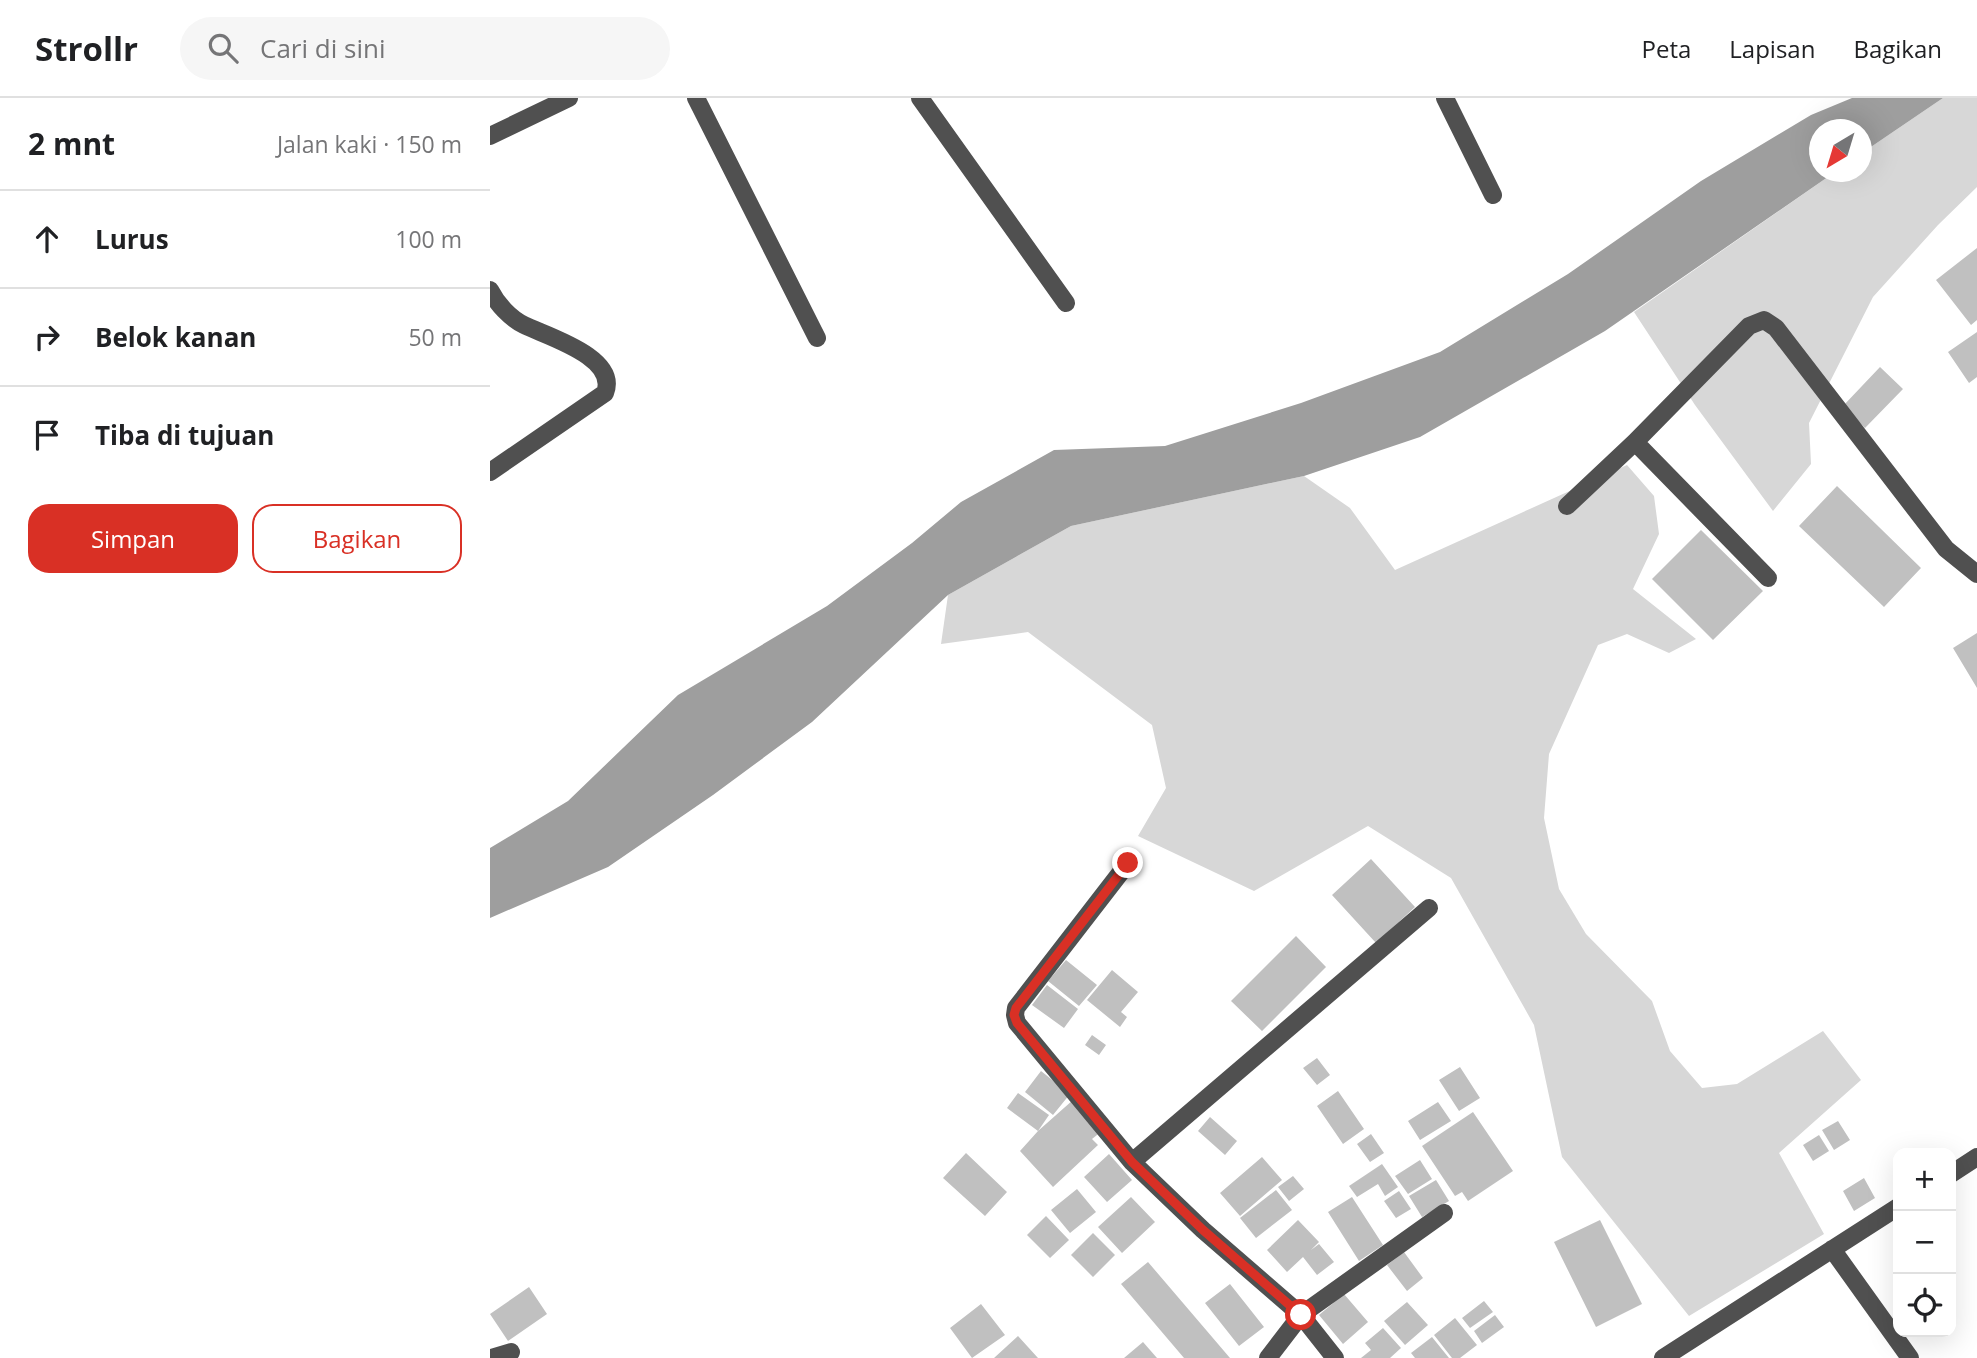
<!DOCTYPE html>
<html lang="id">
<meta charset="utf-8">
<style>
body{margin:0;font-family:"Open Sans",sans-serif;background:#f6f6f6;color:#202124}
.controls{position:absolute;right:21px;bottom:21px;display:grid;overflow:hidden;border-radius:14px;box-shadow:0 7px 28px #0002}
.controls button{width:63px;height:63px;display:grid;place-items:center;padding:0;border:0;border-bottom:2px solid #e0e0e0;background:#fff;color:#202124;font:35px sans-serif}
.compass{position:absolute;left:1319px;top:21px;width:63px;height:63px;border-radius:50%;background:#fff;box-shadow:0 7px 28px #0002;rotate:218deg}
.stop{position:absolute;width:21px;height:21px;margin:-16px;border:5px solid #d93025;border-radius:50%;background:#fff}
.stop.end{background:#d93025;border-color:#fff;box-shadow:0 2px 7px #0008}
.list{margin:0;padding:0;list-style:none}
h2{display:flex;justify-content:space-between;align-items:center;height:91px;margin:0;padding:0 28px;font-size:30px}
h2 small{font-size:23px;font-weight:400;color:#757577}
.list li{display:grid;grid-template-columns:46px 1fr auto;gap:21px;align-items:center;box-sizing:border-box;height:98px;padding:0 28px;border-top:2px solid #e0e0e0}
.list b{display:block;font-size:26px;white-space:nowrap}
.list em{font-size:23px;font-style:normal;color:#757577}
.actions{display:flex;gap:14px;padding:21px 28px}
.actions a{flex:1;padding:16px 0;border:2px solid #d93025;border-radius:21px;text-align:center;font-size:24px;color:#d93025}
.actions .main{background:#d93025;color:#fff}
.icon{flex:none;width:38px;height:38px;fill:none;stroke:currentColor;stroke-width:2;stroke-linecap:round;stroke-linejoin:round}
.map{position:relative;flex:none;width:1487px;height:1260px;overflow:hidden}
header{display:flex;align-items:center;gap:42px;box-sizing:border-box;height:98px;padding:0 35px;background:#fff;border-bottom:2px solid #e0e0e0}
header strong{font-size:33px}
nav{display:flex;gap:38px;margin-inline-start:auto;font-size:24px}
.search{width:490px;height:63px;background:#f6f6f6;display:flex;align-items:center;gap:18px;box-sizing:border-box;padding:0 24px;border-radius:38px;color:#757577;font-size:26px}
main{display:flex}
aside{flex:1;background:#fff}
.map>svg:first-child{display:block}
</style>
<header>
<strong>Strollr</strong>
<div class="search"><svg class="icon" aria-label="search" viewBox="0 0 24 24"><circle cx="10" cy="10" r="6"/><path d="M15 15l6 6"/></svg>Cari di sini</div>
<nav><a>Peta</a><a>Lapisan</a><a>Bagikan</a></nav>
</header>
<main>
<aside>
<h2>2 mnt<small>Jalan kaki · 150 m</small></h2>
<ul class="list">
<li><svg class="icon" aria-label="ahead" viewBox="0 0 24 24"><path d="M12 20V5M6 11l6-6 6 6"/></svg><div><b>Lurus</b></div><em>100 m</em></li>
<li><svg class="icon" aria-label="right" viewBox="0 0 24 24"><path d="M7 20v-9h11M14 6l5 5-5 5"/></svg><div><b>Belok kanan</b></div><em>50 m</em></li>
<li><svg class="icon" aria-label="arrive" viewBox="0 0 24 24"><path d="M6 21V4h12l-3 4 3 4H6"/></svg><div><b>Tiba di tujuan</b></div></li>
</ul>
<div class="actions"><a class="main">Simpan</a><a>Bagikan</a></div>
</aside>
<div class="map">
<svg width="1487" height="1260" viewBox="0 0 1487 1260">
<rect width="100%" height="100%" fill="#fff"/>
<path fill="#d7d7d7" d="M1453,0h34v89l-39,38 -65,72 -64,126 2,41 -38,47 -78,-106 -61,-93 201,-140h27v-19z
M1137,367l27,31 5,38 -26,55 63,50 -27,14 -42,-19 -29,11 -49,109 -5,64 15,71 27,45 66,67 18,50 32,37 35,-4 86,-53 38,49 -82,73 45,81 -135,82 -127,-159 -28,-132 -83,-147 -83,-52 -114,65 -116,-55 28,-48 -14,-63 -124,-93 -87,12 7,-49 123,-69 233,-50 46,32 45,62z"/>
<path fill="#9e9e9e" d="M1362,0h91l-81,55v-23h-42v42h15l-230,159 -185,106 -116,39 -233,50 -123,69 -136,127 -99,73 -105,72 -118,51v-70l78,-47 110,-106 149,-89 85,-63 49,-41 93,-52 111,-4 136,-43 139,-51 128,-78 133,-93 110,-66z"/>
<path fill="#c0c0c0" d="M1487,150v72l-6,5 -35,-45z
M1487,234v45l-8,6 -21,-31z
M1390,269l23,22 -38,39 -22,-22z
M1347,388l84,82 -37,39 -85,-81z
M1211,432l62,61 -50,49 -61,-61z
M1487,535v55l-24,-40z
M881,761l44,48 -39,36 -44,-48z
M806,838l30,31 -64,64 -31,-30z
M576,862l31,25 -18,21 -31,-25z
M622,872l26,22 -17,20 6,5 -7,10 -33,-27z
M557,887l31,24 -14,19 -32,-23z
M602,937l14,10 -7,10 -14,-10z
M827,960l13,17 -13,10 -14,-17z
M970,969l20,31 -21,13 -20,-31z
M551,973l29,23 -17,21 -28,-23z
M848,993l26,38 -21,15 -26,-38z
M528,995l31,22 -11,16 -31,-23z
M583,1002l29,31 -10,8 6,6 -45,42 -33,-36 18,-20z
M948,1004l13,19 -31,19 -12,-19z
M983,1014l40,59 -45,30 -6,-9 -7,4 -33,-50z
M720,1019l27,24 -12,14 -27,-24z
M1348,1023l12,19 -16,10 -12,-20z
M881,1036l13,19 -14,9 -13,-18z
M1329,1037l10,16 -16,10 -10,-16z
M476,1055l41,39 -22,24 -42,-38z
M619,1056l23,26 -25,22 -23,-25z
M772,1059l20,23 -42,36 -20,-23z
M930,1062l12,19 -24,15 -13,-18z
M892,1066l16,23 -13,9 -7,-12 -21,13 -8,-11z
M803,1078l11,13 -15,12 -11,-14z
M1374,1080l11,20 -21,13 -11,-20z
M946,1082l13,21 -27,16 -13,-21z
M587,1091l19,23 -26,21 -19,-23z
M786,1092l16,20 -36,28 -16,-20z
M909,1093l12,18 -15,9 -12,-17z
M641,1099l24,25 -33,31 -24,-26z
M862,1099l31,48 -24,16 -31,-49z
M556,1118l23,24 -19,18 -23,-23z
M808,1122l21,22 -8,8 8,-6 15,18 -17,13 -14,-18 -16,15 -20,-22z
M1110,1122l42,84 -46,23 -42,-85z
M603,1135l22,22 -22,22 -22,-22z
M914,1154l19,26 -16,13 -20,-26z
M658,1164l82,96h-46l-63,-74z
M740,1186l34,43 -25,19 -34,-43z
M39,1189l18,27 -39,27 -18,-27z
M854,1196l24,28 -25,22 -24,-29z
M994,1203l9,11 -23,16 -8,-10z
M917,1204l21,23 -23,20 -21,-24z
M491,1206l24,31 -33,23 -22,-30z
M1005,1217l9,12 -22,16 -8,-12z
M965,1220l22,27 -17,13h-8l-18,-23z
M893,1230l18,20 -11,10h-29l10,-8 -6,-7z
M528,1238l20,22h-44z
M942,1239l17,21h-34l-4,-5z
M653,1244l14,16h-33z"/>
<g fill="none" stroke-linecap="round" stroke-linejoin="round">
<path stroke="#505050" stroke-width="18" d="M206,0l121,240
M430,0l146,205
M955,0l48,97
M0,38l79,-38
M0,192c7,14 20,28 34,35 22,11 95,32 81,68l-115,79
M1145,344l133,136
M1077,408l68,-64 114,-116 15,-6 12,8 170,221 31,25
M638,765l-112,145 -1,7 2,8 115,139 71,68 98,85 34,43
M642,1064l297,-254
M1461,1076l26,-17
M1342,1151l78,109
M1,1260l20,-6
M778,1260l33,-43 143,-102
M1173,1260l235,-151"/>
</g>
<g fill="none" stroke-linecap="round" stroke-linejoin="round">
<path stroke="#d93025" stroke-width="9" d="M638,765l-112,145 -2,7 3,8 115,139 71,68 98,85"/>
</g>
</svg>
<div class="controls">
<button>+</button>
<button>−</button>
<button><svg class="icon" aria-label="locate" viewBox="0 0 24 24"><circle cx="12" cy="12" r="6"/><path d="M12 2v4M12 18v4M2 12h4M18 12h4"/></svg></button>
</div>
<svg class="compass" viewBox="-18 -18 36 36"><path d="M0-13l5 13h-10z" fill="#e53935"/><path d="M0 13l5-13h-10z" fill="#757577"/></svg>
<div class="stop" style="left:811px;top:1217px"></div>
<div class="stop end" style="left:638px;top:765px"></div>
</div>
</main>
